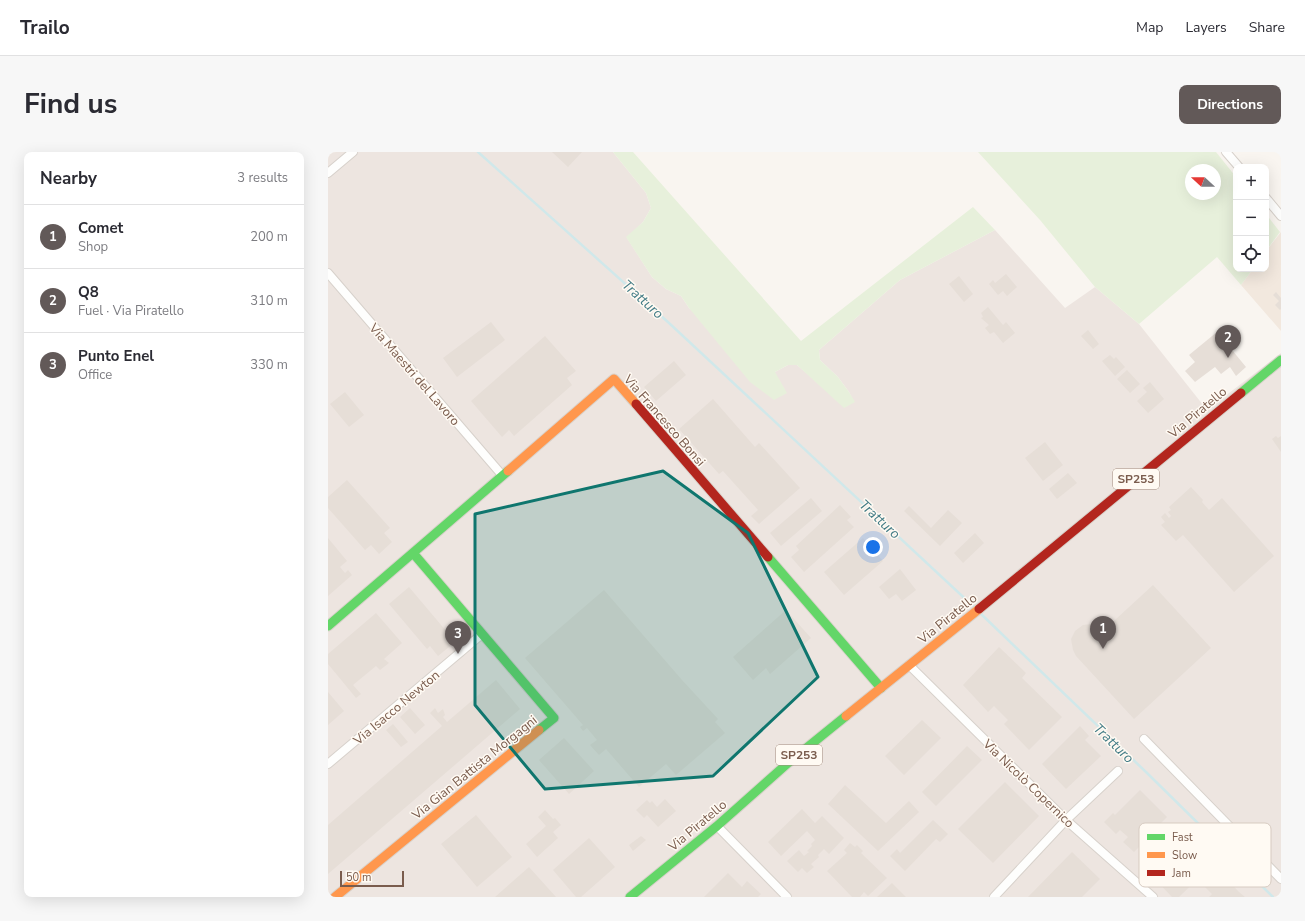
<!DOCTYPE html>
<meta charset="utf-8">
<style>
body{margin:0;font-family:"Nunito Sans",sans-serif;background:#f7f7f7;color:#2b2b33}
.controls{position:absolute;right:12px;top:12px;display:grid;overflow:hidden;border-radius:8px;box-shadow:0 4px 16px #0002}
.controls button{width:36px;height:36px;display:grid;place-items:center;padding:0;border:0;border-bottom:1px solid #e1e1e2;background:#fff;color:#2b2b33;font:20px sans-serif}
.compass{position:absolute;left:857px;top:12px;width:36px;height:36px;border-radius:50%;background:#fff;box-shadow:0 4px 16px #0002;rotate:291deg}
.scale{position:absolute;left:12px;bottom:10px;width:64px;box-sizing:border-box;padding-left:4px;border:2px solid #7a5c4d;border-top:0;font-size:11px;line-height:14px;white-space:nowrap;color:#7a5c4d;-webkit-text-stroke:3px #fffaf3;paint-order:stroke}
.you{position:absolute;left:545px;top:395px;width:14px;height:14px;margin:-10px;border:3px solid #fff;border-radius:50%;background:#1a73e8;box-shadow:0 0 0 6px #1a73e833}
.badge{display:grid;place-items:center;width:26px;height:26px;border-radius:50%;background:#625958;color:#fff;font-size:13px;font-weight:700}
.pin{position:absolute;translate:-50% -33px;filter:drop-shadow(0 1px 2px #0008)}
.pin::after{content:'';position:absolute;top:21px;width:14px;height:12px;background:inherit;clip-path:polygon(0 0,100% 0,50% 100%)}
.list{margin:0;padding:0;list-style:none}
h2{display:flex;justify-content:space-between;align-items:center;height:52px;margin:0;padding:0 16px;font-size:17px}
h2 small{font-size:13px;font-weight:400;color:#7c7c81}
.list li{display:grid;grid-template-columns:26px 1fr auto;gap:12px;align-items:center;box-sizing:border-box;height:64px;padding:0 16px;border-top:1px solid #e1e1e2}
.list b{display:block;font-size:15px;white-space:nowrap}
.list p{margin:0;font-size:13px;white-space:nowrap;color:#7c7c81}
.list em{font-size:13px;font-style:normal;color:#7c7c81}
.icon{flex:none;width:22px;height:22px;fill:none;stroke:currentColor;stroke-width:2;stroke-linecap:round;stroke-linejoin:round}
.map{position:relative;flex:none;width:953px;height:745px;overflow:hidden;border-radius:8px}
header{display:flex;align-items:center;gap:24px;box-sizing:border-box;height:56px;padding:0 20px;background:#fff;border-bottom:1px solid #e1e1e2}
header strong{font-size:19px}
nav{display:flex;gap:22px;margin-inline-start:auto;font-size:14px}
.intro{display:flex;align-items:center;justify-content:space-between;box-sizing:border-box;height:96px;padding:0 24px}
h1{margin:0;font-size:28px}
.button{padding:10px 18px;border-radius:8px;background:#625958;color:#fff;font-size:14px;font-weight:700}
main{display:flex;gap:24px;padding:0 24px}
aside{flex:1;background:#fff;border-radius:8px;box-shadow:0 4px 16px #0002}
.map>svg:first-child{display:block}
</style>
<header>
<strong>Trailo</strong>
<nav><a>Map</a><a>Layers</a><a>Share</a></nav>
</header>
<div class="intro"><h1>Find us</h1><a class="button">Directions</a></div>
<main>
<aside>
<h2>Nearby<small>3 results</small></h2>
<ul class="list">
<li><span class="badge">1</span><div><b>Comet</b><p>Shop</p></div><em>200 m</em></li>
<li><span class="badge">2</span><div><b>Q8</b><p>Fuel · Via Piratello</p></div><em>310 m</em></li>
<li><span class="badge">3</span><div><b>Punto Enel</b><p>Office</p></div><em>330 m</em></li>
</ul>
</aside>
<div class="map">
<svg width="953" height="745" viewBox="0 0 953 745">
<rect width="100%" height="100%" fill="#f9f5f0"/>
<path fill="#f2e8de" d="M953,80v99l-40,-46 12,-16h13v-18z"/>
<path fill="#ede5e0" d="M0,0h285l33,41 5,15 -8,14 -16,16 25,39 14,12 15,7 8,12 86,64 13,-7h9l14,12 43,25 -5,-10 -11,-15 -18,-17 -1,-10 81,-70 95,-50 70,78 30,-21 44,37 68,86 74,-57v544h-953z"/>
<path fill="#e7f0db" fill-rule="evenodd" d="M285,0h20l168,189 172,-134 22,23 -95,50 -81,70 1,10 18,17 11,15 6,10 -11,6 -47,-43h-9l-13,7 12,21 -13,7 -24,-18 -61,-74 -8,-12 -15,-7 -14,-12 -26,-40 17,-15 8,-14 -5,-15z
M650,0h238l20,25v92h17l-12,16 -24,-28 -78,67 -44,-37 -55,-67zM863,18h24v24h-24z
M938,62l14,18 -14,19z"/>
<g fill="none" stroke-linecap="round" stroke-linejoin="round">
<path stroke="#d0e8ea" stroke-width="2.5" d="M150,0l191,171 305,284
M652,461l167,160 126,124"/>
</g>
<path fill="#e6ded7" d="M224,0h30l-14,15z
M678,122l11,13 -10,9 -4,-5 -5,4 -9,-11 4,-4 2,3z
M631,124l14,18 -9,8 -15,-18z
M948,140l5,6v11l-1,1 -5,-5 4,-4 -6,-6z
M660,155l15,18 3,-3 9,11 -12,10 -9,-11 -4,2 -5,-6 4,-3 -8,-7 2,-1 -2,-4z
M163,170l14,18 -48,37 -14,-19z
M895,175l6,8 -6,4 23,28 -10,9 -6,-9 -9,7 -6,-7 -20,15 -10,-11 10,-9 -6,-7z
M760,178l11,14 -6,5 -12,-13z
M217,184l31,35 -9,7 5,7 -58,51 -5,-6 -7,7 -31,-36z
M782,203l4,4 2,-2 9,10 -10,9 -13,-15z
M346,209l12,14 -30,26 -12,-14z
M799,218l13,14 -10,9 -13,-14z
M822,230l14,17 -16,14 -11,-12 10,-9 -4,-4z
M17,240l19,23 -15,12 -19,-23z
M385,247l42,48 4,-4 41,45 -41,36 -8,-8 7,-6 -35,-39 -4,3 -40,-45z
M948,284l2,2 3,-2v16l-9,-13z
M717,290l18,23 -20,16 -18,-23z
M740,321l9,10 -20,16 -8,-10z
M19,328l43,48 -6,5 8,9 -13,12 -8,-9 -6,5 -37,-42v-11z
M863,335l12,13 -1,2 7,8 13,-12 52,58 -40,36 -51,-57 -7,6 -15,-16 4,-3 -4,-5 4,-4 4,5 2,-2 -3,-4 3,-2 -2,-3z
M483,346l11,13 -41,35 -11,-13z
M512,353l11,12 -4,3 7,7 -50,45 -13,-15 8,-7 -3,-4z
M581,354l22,22 17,-18 14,13 -22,23 -36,-35z
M647,381l9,10 -21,20 -9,-10z
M0,386l19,23 -7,6 5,6 3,-3 4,5 -24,21z
M535,386l20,23 -39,34 -20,-23z
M572,417l16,21 -14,11 -6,-7 -7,5 -10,-12z
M825,433l58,63 -77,71 -58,-63 -3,-6 -2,-11 4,-8 8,-6 9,-1 8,4 3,3z
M81,435l38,45 -1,1 8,10 -16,13 -8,-10 -3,3 -38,-45z
M276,438l78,90 36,39 -3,3 10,11 -49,42 -10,-11 -27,23 -33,-38 -7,6 -9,-10 7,-5 -10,-12 -4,3 -3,-4 3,-2 -58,-67z
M458,458l25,28 -41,36 -4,-6 -13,12 -20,-23z
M48,461l26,30 -18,16 5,4 -9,7 -4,-4 -23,19 8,9 -5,4 -28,-34v-10z
M671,495l27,26 -4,5 40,39 -33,33 -25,-26 4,-4 -14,-14 -6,6 -25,-27z
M168,528l24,29 -192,165v-49l114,-99 -12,-13 5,-5 3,5 5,-4 2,6 -2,2 4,5z
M0,540l16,19 -16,14z
M82,556l15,17 -10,9 -15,-17z
M594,568l19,18 -37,37 -19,-19z
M65,572l15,18 -7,5 -15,-17z
M752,574l9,10 -4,4 16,16 -35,33 -24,-25z
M236,586l30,33 -25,23 -30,-34z
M639,594l15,14 -46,46 -14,-14z
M677,630l34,34 -46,47 -35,-34z
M517,633l41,38 23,-22 10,11 -41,39 -50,-47z
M812,638l27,27 -25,25 1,1 -9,9 -11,-10 5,-5 -8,-7 -4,4 -12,-12 9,-9 2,2z
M337,647l11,12 -18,16 -11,-12 -3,3 -8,-8 11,-10 3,3 2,-2 5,6z
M474,657l13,14 7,-7 22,22 -15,16 -5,-5 -6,6 1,2 -8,7 3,3 -7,6 -5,-5 -4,4 -11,-11 12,-11 5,6 5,-4 -2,-1 5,-5 -1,-2 4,-4 -8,-9 -26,25 -13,-14z
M217,658l8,9 2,-1 6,7 -8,7 5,6 -21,19 -11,-13 20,-18 -8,-9z
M148,663l36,42 -35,30 -36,-43z
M605,668l15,14 -8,8 -4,-3 -31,32 -15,-15 7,-7 3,4z
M855,683l7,7 3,-4 21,22 -4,3 2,2 -33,32h-7l-22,-23 -7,7 -4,-4z
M313,684l5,4 -13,11 -4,-6z
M261,686l26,29 -34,30h-5l-23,-27z
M522,691l5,4 2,-2 6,6 -2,2 26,25 -19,18 -4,-4 -4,5h-8l-25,-26 20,-18 -3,-3z
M744,700l28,27 -18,18h-54z
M201,715l27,30h-61z
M892,720l19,20 6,5h-36l3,-3 -7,-7z
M400,721l14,14 5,-6 14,13 -3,3h-54z
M564,731l14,14h-29z"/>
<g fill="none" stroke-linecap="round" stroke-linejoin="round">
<defs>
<path id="street" d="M898,0l13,15
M0,21l25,-21
M938,46l15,18
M0,121l174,202
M581,513l157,155 87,77
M816,587l137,140
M0,612l154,-130
M389,674l70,71
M666,745l72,-77 52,-49"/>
<path id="fast" d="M913,241l40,-33
M85,401l141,165 -15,12
M440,405l113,131
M0,474l180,-155
M302,745l87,-71 71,-63 58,-47"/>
<path id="slow" d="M180,319l106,-92 22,25
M518,564l133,-107
M7,745l204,-167"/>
<path id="jam" d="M308,252l132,153
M651,457l262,-216"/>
</defs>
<use href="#street" stroke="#d7d1cb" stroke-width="10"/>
<use href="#fast" stroke="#d9d2cb" stroke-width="11"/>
<use href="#slow" stroke="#d9d2cb" stroke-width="11"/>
<use href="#jam" stroke="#d9d2cb" stroke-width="11"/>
<use href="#street" stroke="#fefefd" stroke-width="8"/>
<use href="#fast" stroke="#63d668" stroke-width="9"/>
<use href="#slow" stroke="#ff974d" stroke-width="9"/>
<use href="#jam" stroke="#b3261e" stroke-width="9"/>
</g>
<path fill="#0f766e" fill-opacity="0.2" stroke="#0f766e" stroke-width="3" stroke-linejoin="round" d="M335,319l85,62 70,144 -105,99 -168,13 -70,-84v-191z"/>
<g text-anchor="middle" stroke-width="3" stroke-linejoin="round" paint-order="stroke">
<g fill="#fffaf3" stroke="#a28b7f" stroke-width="1">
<rect x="785" y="317" width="46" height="20" rx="3"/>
<rect x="448" y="593" width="46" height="20" rx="3"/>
</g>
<g font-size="12" font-weight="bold" fill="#7a5c4d">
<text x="808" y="331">SP253</text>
<text x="471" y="607">SP253</text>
</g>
<g font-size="13" fill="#7a5c4d" stroke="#fffaf3">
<text transform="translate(87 222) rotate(49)" y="5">Via Maestri del Lavoro</text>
<text transform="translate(869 260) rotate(-40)" y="5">Via Piratello</text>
<text transform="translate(337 268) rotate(49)" y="5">Via Francesco Bonsi</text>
<text transform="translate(619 466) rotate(-39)" y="5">Via Piratello</text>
<text transform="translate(68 555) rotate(-40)" y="5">Via Isacco Newton</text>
<text transform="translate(146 615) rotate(-39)" y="5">Via Gian Battista Morgagni</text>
<text transform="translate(701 631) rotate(44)" y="5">Via Nicolò Copernico</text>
<text transform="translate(369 673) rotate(-40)" y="5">Via Piratello</text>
</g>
<g font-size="14" font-style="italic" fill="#437c86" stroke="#fffaf3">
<text transform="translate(315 147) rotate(42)" y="5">Tratturo</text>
<text transform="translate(552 367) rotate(43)" y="5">Tratturo</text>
<text transform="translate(786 591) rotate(44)" y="5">Tratturo</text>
</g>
</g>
<rect x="811" y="671" width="132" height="64" rx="6" fill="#fffaf3" stroke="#d7cbc1" stroke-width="1"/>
<rect x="819" y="682" width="18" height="6" fill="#63d668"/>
<rect x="819" y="700" width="18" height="6" fill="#ff974d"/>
<rect x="819" y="718" width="18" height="6" fill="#b3261e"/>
<g font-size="11" fill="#7a5c4d">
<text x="844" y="689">Fast</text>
<text x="844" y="707">Slow</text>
<text x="844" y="725">Jam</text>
</g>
</svg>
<div class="controls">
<button>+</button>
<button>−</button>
<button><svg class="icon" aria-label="locate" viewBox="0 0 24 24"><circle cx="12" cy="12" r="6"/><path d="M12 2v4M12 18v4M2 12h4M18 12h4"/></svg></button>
</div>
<svg class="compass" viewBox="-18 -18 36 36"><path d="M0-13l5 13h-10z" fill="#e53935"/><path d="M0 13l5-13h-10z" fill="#7c7c81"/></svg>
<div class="scale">50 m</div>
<div class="you"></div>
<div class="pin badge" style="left:775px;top:497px">1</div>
<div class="pin badge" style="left:900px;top:206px">2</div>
<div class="pin badge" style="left:130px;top:502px">3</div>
</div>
</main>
